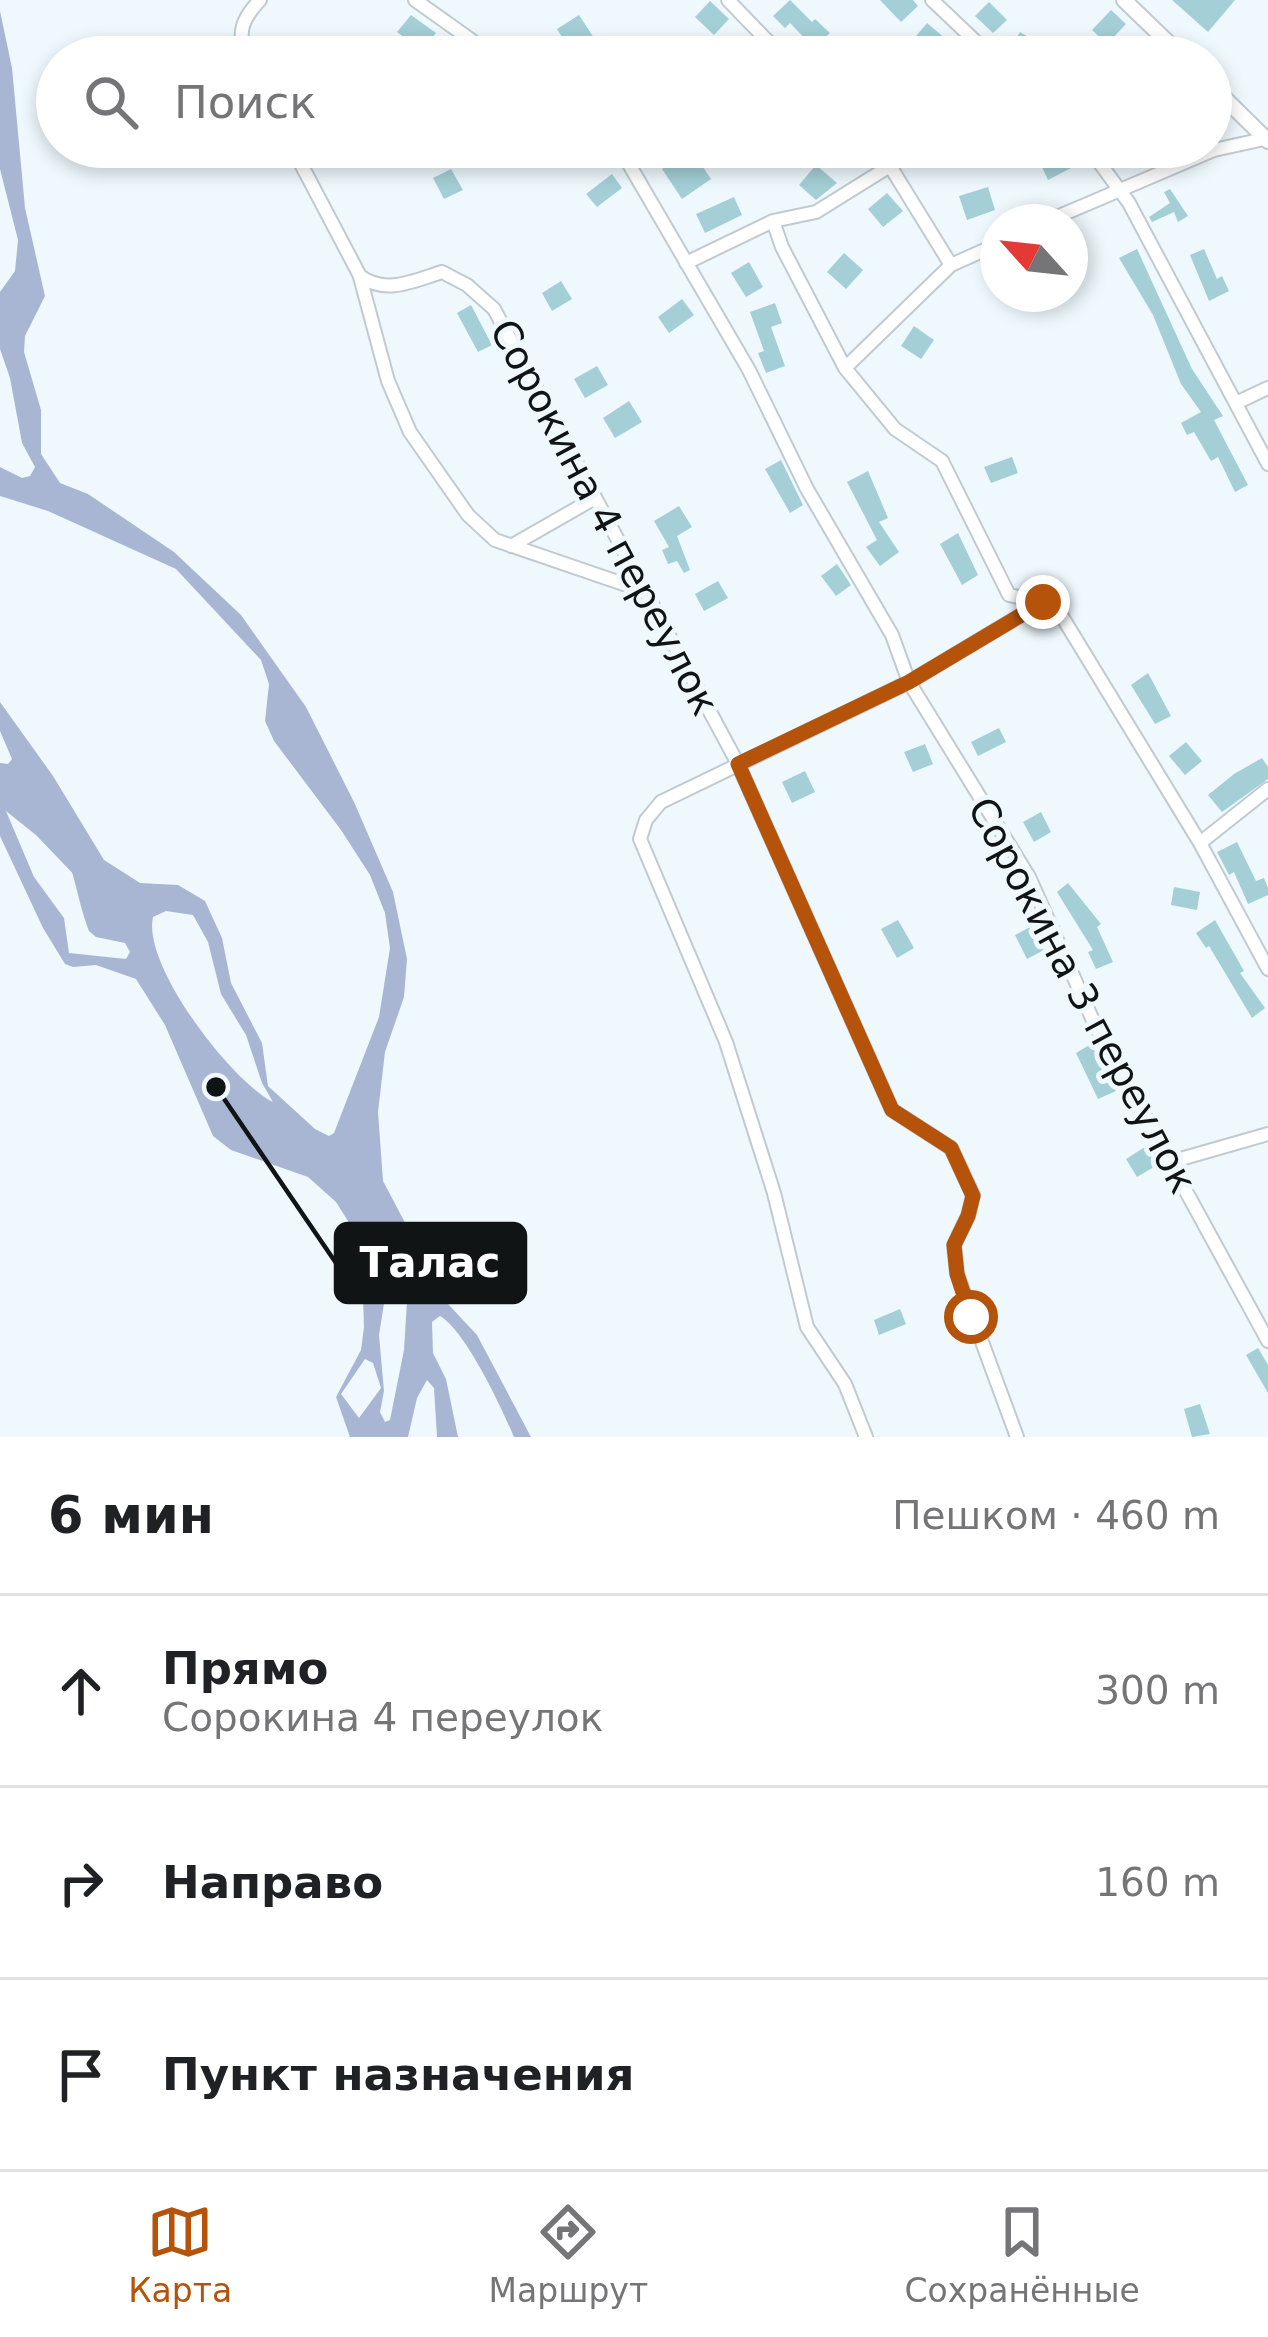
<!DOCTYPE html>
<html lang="ru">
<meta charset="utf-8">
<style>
body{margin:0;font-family:"DejaVu Sans",sans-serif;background:#f6f6f6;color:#202124}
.compass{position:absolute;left:980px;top:204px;width:108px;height:108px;border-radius:50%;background:#fff;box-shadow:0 6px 18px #0003;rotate:297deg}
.stop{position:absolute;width:36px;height:36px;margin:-27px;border:9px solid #b45309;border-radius:50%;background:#fff}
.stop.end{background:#b45309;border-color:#fff;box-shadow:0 3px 12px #0008}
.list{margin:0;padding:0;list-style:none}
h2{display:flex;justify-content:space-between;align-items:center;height:156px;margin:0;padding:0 48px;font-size:51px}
h2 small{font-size:39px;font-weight:400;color:#757577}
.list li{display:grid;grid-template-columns:78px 1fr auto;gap:36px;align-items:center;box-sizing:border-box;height:192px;padding:0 48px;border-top:3px solid #e0e0e0}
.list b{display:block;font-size:45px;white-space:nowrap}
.list p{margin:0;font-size:39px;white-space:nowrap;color:#757577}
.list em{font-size:39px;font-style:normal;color:#757577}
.icon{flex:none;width:66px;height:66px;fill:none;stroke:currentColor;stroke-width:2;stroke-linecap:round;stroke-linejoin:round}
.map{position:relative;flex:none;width:1268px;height:1437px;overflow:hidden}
.search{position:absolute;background:#fff;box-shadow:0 6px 18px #0003;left:36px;right:36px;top:36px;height:132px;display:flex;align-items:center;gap:30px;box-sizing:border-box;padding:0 42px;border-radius:66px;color:#757577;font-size:45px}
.sheet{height:732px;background:#fff}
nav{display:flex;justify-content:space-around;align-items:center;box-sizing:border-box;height:168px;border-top:3px solid #e0e0e0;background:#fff;font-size:33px;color:#757577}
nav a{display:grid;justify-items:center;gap:6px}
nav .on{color:#b45309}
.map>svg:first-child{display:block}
</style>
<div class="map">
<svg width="1268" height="1437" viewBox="0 0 1268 1437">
<rect width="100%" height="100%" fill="#eef8fd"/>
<path fill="#a8b6d4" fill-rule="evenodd" d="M0,11l12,57 13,140 20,88 -20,40 -1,16 17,58v44l19,29 28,11 86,58 67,63 65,92 48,95 39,90 14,67 -3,38 -19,55 -7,60 5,69 65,123 29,31 54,102h-17c-12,-29 -49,-107 -74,-121l-8,6 1,31 13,26 12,58h-21l-3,-49 -7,-8 -10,18 -9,39h-58l-14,-40 25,-47 3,-23 -2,-59 -14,-47 -12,-19 -28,-25 -77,-27 -18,-14 -48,-111 -29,-46 -40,-14 -23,2 -8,-3 -22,-36 -43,-92v-73l8,1 4,-5 -12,-28v-29l53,74 51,84 36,23 38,2 27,16 17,37 9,45 31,60 6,43 47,43 14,7 5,-3 45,-116 11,-69 -5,-35 -15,-38 -29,-45 -67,-89 -9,-20 4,-37 -8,-24 -85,-91 -128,-58 -48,-15v-29l22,11 8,-2 5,-9 -13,-24 -12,-65 -10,-29v-57l15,-21 3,-31 -18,-71zM8,796c69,36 59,74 81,135l7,6 29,6 5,9 -4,7 -57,-6 -5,-35 -30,-41 -31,-73v-7zM166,911l27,4 15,27 13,52 25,41 16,48 11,19c-42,-21 -131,-137 -120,-185zM388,1263l19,38 -3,49 -14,70 -5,2 -5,-10 4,-21 -5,-56 7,-44 -2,-25zM365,1359l8,4 8,25 -22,30 -18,-24z"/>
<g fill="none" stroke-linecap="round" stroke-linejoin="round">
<path stroke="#a8b6d4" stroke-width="24" d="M0,791l44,35 44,46"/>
</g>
<path fill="#a4cfd6" d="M790,0l22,22 3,-3 15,14 -16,15 -24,-25 -5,5 -12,-12z
M880,0h33l5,6 -17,16z
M1172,0h63l-27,32z
M710,1l19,18 -15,16 -19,-18z
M989,2l18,18 -14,13 -18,-17z
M1111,10l15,14 -19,20 -15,-14z
M411,15l25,18 -14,18 -25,-19z
M579,15l15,23 -22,15 -15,-24z
M927,23l19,16 -15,18h-14l-11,-9z
M1020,32l20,12 -8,13 -24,-4z
M691,149l20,30 -29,20 -20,-30z
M1068,152l7,14 -27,14 -7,-15z
M816,165l21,18 -21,17 -17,-15z
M451,169l12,21 -19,9 -11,-21z
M612,174l10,14 -25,19 -11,-13z
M988,187l7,23 -28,10 -8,-24z
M1170,189l18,27 -10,6 -4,-10 -22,10 -3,-5 21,-14 -6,-11z
M887,193l16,18 -20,16 -15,-18z
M734,197l8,18 -37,18 -9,-19z
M1137,249l55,120 31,47 -9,4 34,65 -13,7 -17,-35 -7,4 -17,-29 -7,3 -6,-12 20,-11 -20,-28 -28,-69 -34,-57z
M1204,249l13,30 5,-3 7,15 -20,10 -19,-46z
M844,253l19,17 -17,19 -19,-17z
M749,262l14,25 -17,10 -15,-24z
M561,281l11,18 -20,12 -10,-18z
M682,299l12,16 -25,18 -11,-16z
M775,303l7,20 -11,4 14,39 -19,7 -8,-20 6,-2 -14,-39z
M471,305l21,40 -14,7 -21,-39z
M914,326l20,14 -13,19 -20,-13z
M597,366l11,19 -23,13 -11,-19z
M629,401l13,21 -27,16 -12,-20z
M1012,457l6,16 -27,10 -7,-16z
M781,460l22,45 -13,8 -25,-44z
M868,471l20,47 -9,4 20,30 -19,14 -14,-19 11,-7 -30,-58z
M679,506l13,21 -15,9 13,34 -6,3 -7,-12 -9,3 -6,-14 7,-3 -15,-26z
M958,533l20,42 -16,10 -22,-41z
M837,564l14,21 -15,11 -15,-20z
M718,581l10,17 -24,13 -9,-17z
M1148,673l23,43 -16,8 -24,-39z
M999,728l7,14 -28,14 -7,-14z
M1186,742l16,19 -17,14 -16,-19z
M925,744l8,20 -20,8 -9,-20z
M1262,758l6,9v12l-46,33 -14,-17 26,-21z
M805,771l10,21 -23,11 -10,-21z
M1041,812l10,20 -17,10 -11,-20z
M1237,842l19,39 8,-3 4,10v7l-20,9 -14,-32 -5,3 -12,-23z
M1068,883l33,41 -4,3 16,35 -17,7 -8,-17 5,-2 -36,-58z
M1174,887l26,5 -3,18 -26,-5z
M898,920l16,28 -17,10 -16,-29z
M1215,920l29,51 -4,2 25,35 -13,10 -43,-72 -3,2 -10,-15z
M1032,926l12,24 -17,9 -12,-24z
M1091,1044l25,47 -18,8 -22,-46z
M1148,1145l11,19 -22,13 -11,-18z
M900,1309l6,15 -27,11 -5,-15z
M1258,1348l10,17v28l-22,-38z
M1200,1404l10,30 -18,3 -8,-28z"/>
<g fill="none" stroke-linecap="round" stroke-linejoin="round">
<defs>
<path id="minor" d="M415,0l80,57
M728,0l55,57
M932,0l60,57
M246,57c-9,-25 -4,-38 14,-57
M292,147l68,129c26,19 53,5 82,-4l25,13 27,24 244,455 154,346 59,38 22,47 -5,21 -14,29 3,29 60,163
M619,147l130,223 58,119 85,146 17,47 120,195 66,148 173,316
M871,147l19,19 61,99 47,-21
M1088,147l41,56 139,261
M773,221l43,-9 74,-46
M1045,222l169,-72 54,-12
M686,263l87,-42 9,26 63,121 50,61 47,32 67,134 46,10 145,238 68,126
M360,277l28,104 22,51 58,83 27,25 149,51
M845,368l106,-103
M1238,402l30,-14
M511,546l84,-48
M1200,843l68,-54
M1170,1162l98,-28
M866,1437l-21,-53 -38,-57 -33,-134 -48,-151 -86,-203 6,-19 15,-18 248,-120 134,-80"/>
<path id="tertiary" d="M1124,0l59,57
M1211,85l57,56"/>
</defs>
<use href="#minor" stroke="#c1cbcf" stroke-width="16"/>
<use href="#tertiary" stroke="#c1cbcf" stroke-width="18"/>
<use href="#minor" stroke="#fff" stroke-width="12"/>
<use href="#tertiary" stroke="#fff" stroke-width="14"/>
</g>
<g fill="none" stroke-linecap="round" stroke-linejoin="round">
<path stroke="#b45309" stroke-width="15" d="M971,1317l-14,-43 -3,-29 14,-29 5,-20 -22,-48 -59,-38 -154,-346 171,-82 134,-80"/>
</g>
<g text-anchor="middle" stroke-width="10" stroke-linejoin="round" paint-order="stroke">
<g font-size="39" fill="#101415" stroke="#eef8fd">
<text transform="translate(605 517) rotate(62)" y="14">Сорокина 4 переулок</text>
<text transform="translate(1083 995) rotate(62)" y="14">Сорокина 3 переулок</text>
</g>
</g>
<path fill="none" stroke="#101415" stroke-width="4.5" d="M216 1087L336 1263"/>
<circle fill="#101415" stroke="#eef8fd" stroke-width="4.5" cx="216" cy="1087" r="12"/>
<rect fill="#101415" stroke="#101415" stroke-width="4.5" x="336" y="1224" width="189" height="78" rx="12"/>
<g font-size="42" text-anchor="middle" font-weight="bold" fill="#fff">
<text x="430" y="1277">Талас</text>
</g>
</svg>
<svg class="compass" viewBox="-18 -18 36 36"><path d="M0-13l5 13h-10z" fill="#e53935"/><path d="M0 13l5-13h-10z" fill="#757577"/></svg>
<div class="stop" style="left:971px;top:1317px"></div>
<div class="stop end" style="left:1043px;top:602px"></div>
<div class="search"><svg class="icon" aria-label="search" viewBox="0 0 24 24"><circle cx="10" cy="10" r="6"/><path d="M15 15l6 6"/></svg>Поиск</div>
</div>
<section class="sheet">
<h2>6 мин<small>Пешком · 460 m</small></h2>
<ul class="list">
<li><svg class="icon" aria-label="ahead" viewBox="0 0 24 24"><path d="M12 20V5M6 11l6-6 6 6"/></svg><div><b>Прямо</b><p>Сорокина 4 переулок</p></div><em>300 m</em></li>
<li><svg class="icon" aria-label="right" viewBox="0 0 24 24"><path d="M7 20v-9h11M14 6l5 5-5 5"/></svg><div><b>Направо</b></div><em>160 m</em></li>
<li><svg class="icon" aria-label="arrive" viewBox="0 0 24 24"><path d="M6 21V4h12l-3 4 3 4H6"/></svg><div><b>Пункт назначения</b></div></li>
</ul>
</section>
<nav>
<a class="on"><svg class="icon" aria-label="map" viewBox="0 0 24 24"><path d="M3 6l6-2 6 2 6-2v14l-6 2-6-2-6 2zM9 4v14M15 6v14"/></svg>Карта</a>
<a><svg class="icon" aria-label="directions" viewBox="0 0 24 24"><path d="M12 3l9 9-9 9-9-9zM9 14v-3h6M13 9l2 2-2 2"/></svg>Маршрут</a>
<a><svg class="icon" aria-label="saved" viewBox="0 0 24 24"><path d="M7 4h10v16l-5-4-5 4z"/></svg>Сохранённые</a>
</nav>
